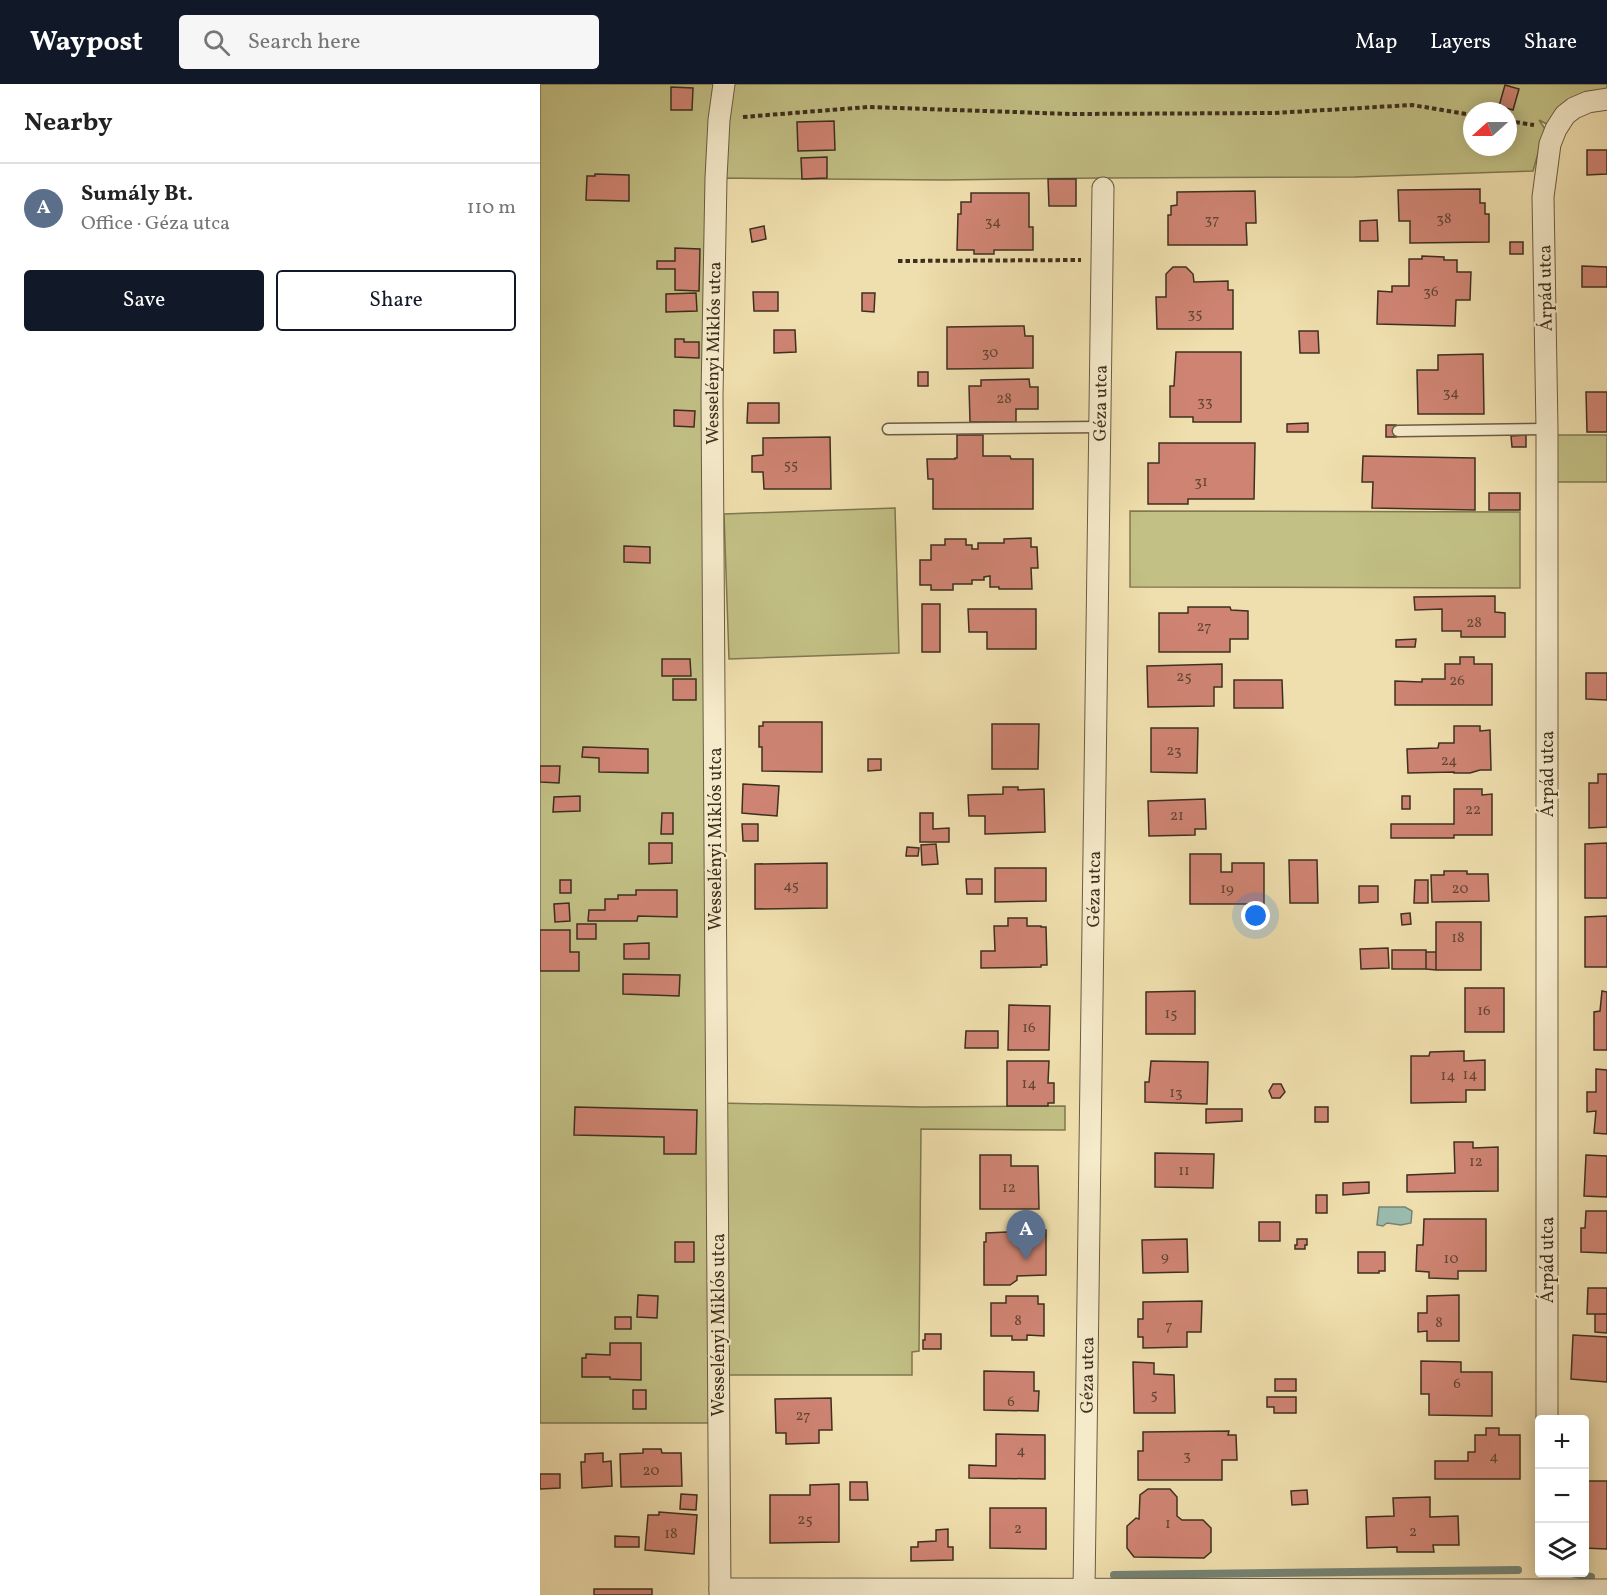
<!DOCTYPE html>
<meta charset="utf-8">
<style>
body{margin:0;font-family:Vollkorn,serif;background:#f6f6f6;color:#222}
.controls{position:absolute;right:18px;bottom:18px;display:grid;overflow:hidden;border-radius:6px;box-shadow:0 3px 15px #0003}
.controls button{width:54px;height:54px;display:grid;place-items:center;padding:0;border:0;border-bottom:2px solid #e0e0e0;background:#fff;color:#222;font:30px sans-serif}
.compass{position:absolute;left:923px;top:18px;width:54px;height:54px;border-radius:50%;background:#fff;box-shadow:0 3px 15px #0003;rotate:249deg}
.you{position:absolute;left:716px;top:832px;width:21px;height:21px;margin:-15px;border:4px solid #fff;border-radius:50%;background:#1a73e8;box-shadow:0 0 0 9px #1a73e833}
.badge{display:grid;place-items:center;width:39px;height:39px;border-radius:50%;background:#111827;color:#fff;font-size:20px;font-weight:700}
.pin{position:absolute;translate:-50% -50px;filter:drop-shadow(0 2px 3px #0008)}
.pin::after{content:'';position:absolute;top:32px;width:21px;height:18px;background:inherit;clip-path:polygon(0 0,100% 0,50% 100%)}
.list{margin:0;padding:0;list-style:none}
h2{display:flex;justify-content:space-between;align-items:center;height:78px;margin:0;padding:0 24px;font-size:26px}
h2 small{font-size:20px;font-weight:400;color:#767676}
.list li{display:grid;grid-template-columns:39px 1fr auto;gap:18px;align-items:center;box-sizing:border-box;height:90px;padding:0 24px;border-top:2px solid #e0e0e0}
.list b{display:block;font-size:22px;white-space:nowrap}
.list p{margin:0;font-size:20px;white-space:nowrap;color:#767676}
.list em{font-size:20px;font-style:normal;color:#767676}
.actions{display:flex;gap:12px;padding:18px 24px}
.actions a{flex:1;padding:14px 0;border:2px solid #111827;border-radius:6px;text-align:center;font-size:21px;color:#111827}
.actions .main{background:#111827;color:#fff}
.icon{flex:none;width:33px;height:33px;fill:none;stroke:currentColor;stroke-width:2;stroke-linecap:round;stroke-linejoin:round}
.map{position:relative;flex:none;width:1067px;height:1511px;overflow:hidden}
header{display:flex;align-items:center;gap:36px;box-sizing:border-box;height:84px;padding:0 30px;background:#111827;color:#fff}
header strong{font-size:28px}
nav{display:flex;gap:33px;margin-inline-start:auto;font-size:21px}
.search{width:420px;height:54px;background:#f6f6f6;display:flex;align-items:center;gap:15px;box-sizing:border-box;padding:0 21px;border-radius:6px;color:#767676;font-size:22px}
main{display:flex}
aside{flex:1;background:#fff}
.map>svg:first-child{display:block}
</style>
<header>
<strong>Waypost</strong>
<div class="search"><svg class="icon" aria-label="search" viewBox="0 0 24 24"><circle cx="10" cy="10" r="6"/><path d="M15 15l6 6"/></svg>Search here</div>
<nav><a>Map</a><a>Layers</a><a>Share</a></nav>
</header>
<main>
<aside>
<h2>Nearby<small></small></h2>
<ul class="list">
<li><span class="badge" style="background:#5c6f8a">A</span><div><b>Sumály Bt.</b><p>Office · Géza utca</p></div><em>110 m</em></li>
</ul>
<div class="actions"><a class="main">Save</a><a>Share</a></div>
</aside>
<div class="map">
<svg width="1067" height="1511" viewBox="0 0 1067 1511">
<rect width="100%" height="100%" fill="#f0dfae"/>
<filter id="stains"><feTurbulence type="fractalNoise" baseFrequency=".00333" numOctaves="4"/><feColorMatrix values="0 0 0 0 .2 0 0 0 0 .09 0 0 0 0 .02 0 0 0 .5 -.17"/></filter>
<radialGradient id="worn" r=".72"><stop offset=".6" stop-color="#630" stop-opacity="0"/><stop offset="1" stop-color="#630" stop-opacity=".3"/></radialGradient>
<path fill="#c2c085" stroke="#807852" stroke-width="1.5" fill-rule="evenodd" d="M0,0h1067v15l-51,30 -17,-9 6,9 -12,42 -178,6 -253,1 -157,2 -229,-2 3,1245h-179zM932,27h36v36h-36z
M1017,351h50v47h-50z
M355,424l4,145 -170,6 -5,-145z
M590,427l390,1v76l-390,-1z
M178,1019l203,4 144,-1v24l-144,-1 -2,222 -7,1v23h-188z"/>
<path fill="#9abcae" stroke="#758475" stroke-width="1.5" d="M839,1123h26l7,4 -1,12 -10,2 -14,-2 -4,3 -6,-1z"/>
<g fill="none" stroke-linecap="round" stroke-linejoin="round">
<path stroke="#758475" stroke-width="8" d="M1027,1488l24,5
M574,1491l404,-5"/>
</g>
<path fill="#cf8473" stroke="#3e301f" stroke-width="1.5" d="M965,1l14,4 -6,21 -14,-4z
M131,3l22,1 -1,22h-21z
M294,37l1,29 -37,1 -1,-29z
M1047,66h20v24l-20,1z
M287,73v21l-25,1 -1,-21z
M55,90l34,1v26l-43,-1 1,-24h8z
M508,95h28v27h-27z
M940,105v14h5v11h4v28l-79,1v-22h-11l-1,-31z
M715,107l1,32h-10l1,22h-79v-30h3v-9l6,-1v-13z
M431,109h58v34h4v23h-39v4h-20v-4h-17l1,-36h3v-12h10z
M837,136l1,21h-18v-20z
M224,142l2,13 -14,3 -2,-13z
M970,158h13v12h-13z
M135,164l25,1 -1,42 -24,-1v-21h-18v-8h18z
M882,172l22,1v3h13v12h14l-1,28h-14l-1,26 -78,-2 1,-33 14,1v-6h17v-27h13z
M1042,182l25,1v20h-25z
M633,183h13l7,7 1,8 34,-1v9h5v39h-76l-1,-32h10v-23z
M213,208h25v19h-24z
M156,209l1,18 -31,1v-18z
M322,209h13l-1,19 -12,-1z
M484,242l1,10h8v32l-86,1v-42z
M234,246h21l1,22 -22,1z
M759,247h19l1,22h-19z
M135,255h9v3h15v16l-24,-1z
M636,268h65v70h-48v-5h-23v-31h4z
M943,270l1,60h-66l-1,-44h21v-15z
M378,288h10v14h-10z
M489,295l1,8h8v22h-22v13h-46l-1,-36h12v-6z
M1046,308h21v40h-20z
M208,319h31v20h-32z
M134,326l21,1 -1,16 -20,-1z
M768,339v9h-21v-8z
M846,341h10v12h-10z
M417,351h26v21h27l1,3h22v50h-100v-30h-5l-1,-20h28v-1h2z
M986,351v12h-14l-1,-11z
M290,353l1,52h-67l-1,-17h-11v-16l11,-1v-17z
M619,359h96l-1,56h-66v5h-40v-41h11z
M823,372l112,2v52l-103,-2 1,-26h-11z
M949,409h31v17h-31z
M491,454v9h6l1,21h-7l1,21h-33v-2h-9v-11l-6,1v3h-12v4h-19v6h-22v-5h-11v-25h11v-15h14v-6h21v6h6v4h6v-6h26v-4z
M84,462l26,1v16l-26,-1z
M955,512v16l10,1v24h-44v-6h-19v-22l-27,1 -1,-13z
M382,520h18v48h-18z
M648,523h42l1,3 17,1v28h-18v13h-71v-39h29z
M428,525h68v40h-49v-17h-18z
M876,555l-1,8h-19v-7z
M920,573h14v7h18v41h-97v-24l27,1v-3h23v-15h15z
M122,575h28l1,17h-29z
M682,580v23h-8v19l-66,1 -1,-41z
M1046,589h21v27l-21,-1z
M133,595h23v21h-23z
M694,596h48l1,28h-49z
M223,638h59v50l-60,-1v-24h-3v-21h4z
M452,640h47l-1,45h-46z
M914,642h26v5l10,-1 1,40h-11l-10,3h-16v-1l-46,1 -1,-24 31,-1 1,-5h15z
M611,644h47l-1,45 -46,-1z
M43,663l65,2v24l-49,-1v-14l-17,-1z
M328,675h13v11l-13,1z
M0,682h20l-1,17 -19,-1z
M1058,690h9v53l-18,1v-45h9z
M203,700l36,2 -2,30 -35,-3z
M463,703h15v3l26,-1 1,43 -60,2v-18h-16l-1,-21 35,-1z
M914,705h28v6l10,-1v41h-38v3h-63v-14h63z
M40,712v15l-27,1 1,-15z
M862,712h8v13h-8z
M665,715l1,30h-11v6l-46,1 -1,-35z
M122,729h11v21h-12z
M380,729h13v16l16,-1v14h-29z
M202,740h16v17h-15z
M109,759h23v20l-23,1z
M1067,759v55h-22v-54z
M396,760l2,20 -16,1 -1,-20z
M367,763l12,1 -1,8h-12z
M650,770h31v18h11v-9h32v41h-74z
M749,776h28l1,43h-28z
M287,779v45l-72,1v-45z
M455,784h51v33l-51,1z
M904,787h23v3h21l1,27 -57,1 -1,-27h13z
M426,795h16v15h-15z
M20,796h11v13h-11z
M875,796h13v23h-14z
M819,802h19v16l-19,1z
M96,806h41v27l-39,-1 -1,5h-49l1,-11h16v-11h13v-4h18z
M29,819l1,18 -15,1 -1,-18z
M870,829l1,11 -9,1 -1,-11z
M1067,832v51h-22v-50z
M468,834h19v8h14v1h5l1,38h-6v2l-60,1v-17h14l-1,-25h14z
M896,838h45v48h-45z
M37,840h19v15h-19z
M0,846h30v22h9v19h-39z
M109,859v16h-25v-15z
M848,864l1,20 -28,1 -1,-20z
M852,866h34v19h-34z
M886,868h10v18l-10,-1z
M83,890l57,1 -1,21 -56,-2z
M925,904h39v44h-39z
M655,907v43h-49v-42z
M1062,907l5,1v58h-13v-38l6,-1z
M469,921l41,1 -1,44h-41z
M426,947h32v17h-33z
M924,967v10l21,-1v30h-19v12l-55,1v-47h18l1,-4z
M467,977h42l-1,22h6v20h-6v3h-41z
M611,977l57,1 -1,42 -62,-2v-20h4z
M1056,985l11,1v64l-13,-1 2,-22 -9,1v-20h9z
M733,1000h8l4,8 -5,6h-8l-3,-7z
M35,1023l122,3 -1,44h-32v-17l-90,-2z
M775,1023h13v15h-13z
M666,1025h36v12l-36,2z
M914,1058h19v6l25,-1v44l-91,1v-17l48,-2z
M615,1069l59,1 -1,34 -58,-1z
M440,1071h31v11h27l1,43h-59z
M1046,1071l21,1v41l-23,-1z
M829,1098v11l-26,2v-12z
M776,1111h11v18h-11z
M1046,1127h21v42l-26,-1v-24h4z
M884,1135h62v52h-28v8l-29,-1v-6l-13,-1 1,-26h6z
M719,1138h21v19h-21z
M506,1146v45l-29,1v4l-7,5h-26v-43h2v-9z
M647,1155l1,33 -45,1 -1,-33z
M757,1155h10v6h-2v4h-10v-4h2z
M135,1158h19v20h-19z
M818,1168h27v19h-6v2h-21z
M1048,1204h19v26h-20z
M98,1211l20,1 -1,22 -20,-1z
M919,1211v46h-32v-10l-9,1v-19h9v-17z
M466,1212h32v8h6v32l-17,-1v5h-15v-4h-21v-33h15z
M662,1217l-1,31h-14v15l-44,1v-11h-5v-18h5v-17z
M1055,1230h12v19l-12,-1z
M75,1233h16v12h-16z
M385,1250h16v15h-18v-9h2z
M1033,1251l34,2v45l-36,-3z
M70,1259h31v37l-31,-1v-2h-28v-19h4v-4l24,1z
M881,1277l40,1v10h31v44l-63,-1v-21h-8z
M593,1278l21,1v11l20,1 1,38h-41z
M444,1287l50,1v19h5l-1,20 -54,-1z
M735,1295h21v12h-21z
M93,1306h13v19h-13z
M727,1313h29v16h-22v-6h-7z
M291,1314l1,32h-13v13l-33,1v-11h-10l-1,-34z
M946,1344h13v7h21v44h-85v-18h33v-9h7v-17h11z
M689,1347l-1,4h8l1,25h-15v20h-84v-29h5v-19z
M456,1350l49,1v44l-76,-1v-13l27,1z
M103,1365h18l1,4h19l1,33 -61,1 -1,-33 23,-1z
M63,1369v9l8,-1 1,25 -30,2 -1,-26h4v-8z
M0,1390h20v14l-20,1z
M1045,1397h22v68l-23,-1z
M310,1398h17l1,18h-18z
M299,1400v58l-69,1v-48h40v-10z
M608,1405h22l7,8v19l5,4h21l8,8v24l-7,6 -70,-1 -7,-9v-22l9,-8 3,1 1,-24z
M767,1406l1,14 -16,1 -1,-14z
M141,1410l16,1 -1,15 -16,-1z
M890,1413v20l28,-1 1,29h-26l1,7h-37v-5l-30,1 -1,-31 28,-1 -1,-18z
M450,1424h56v41l-56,-1z
M119,1428l38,3 -3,39 -49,-4 3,-35h11z
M408,1445v18h5v13l-42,1v-14h7v-5l18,-1v-11z
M75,1452l24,1v10h-24z
M54,1505h58v6h-58z"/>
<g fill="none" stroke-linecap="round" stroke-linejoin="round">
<defs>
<path id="service" d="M348,345l213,-2
M858,347l149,-2"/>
<g id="minor">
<path d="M1007,1336v-991l-4,-232 7,-53 6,-15 9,-14 9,-7 14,-6 19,-3"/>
<path d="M180,1505l887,1"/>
<path id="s1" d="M544,1507l19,-1403"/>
<path id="s2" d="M180,1511l-8,-1199 4,-218 3,-58 5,-36"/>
</g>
</defs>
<use href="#service" stroke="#6a5c43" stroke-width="13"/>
<use href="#minor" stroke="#6a5c43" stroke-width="23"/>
<path stroke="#3e301f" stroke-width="4" stroke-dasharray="4.5 3" stroke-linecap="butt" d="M203,33l125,-10 204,7 202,-1 138,-8 60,10
M968,37l26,4
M358,177l183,-1"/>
<use href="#service" stroke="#f5eaca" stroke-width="10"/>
<use href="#minor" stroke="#f5eaca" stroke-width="21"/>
</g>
<g text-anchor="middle" stroke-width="4.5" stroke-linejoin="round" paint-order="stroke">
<g font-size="15" fill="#624534">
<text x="904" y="139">38</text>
<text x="672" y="140">37</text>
<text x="453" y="142">34</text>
<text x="891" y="212">36</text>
<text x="655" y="234">35</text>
<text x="450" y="273">30</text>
<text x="911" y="313">34</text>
<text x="464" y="319">28</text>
<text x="665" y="322">33</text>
<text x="251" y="385">55</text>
<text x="661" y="402">31</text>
<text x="934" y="543">28</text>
<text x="664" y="547">27</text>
<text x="644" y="597">25</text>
<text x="917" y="601">26</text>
<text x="634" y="671">23</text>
<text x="909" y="681">24</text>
<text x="933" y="730">22</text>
<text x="637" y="736">21</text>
<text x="251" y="806">45</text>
<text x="687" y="809">19</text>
<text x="920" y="809">20</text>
<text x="918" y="858">18</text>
<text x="944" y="931">16</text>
<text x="631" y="934">15</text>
<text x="489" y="948">16</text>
<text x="930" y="995">14</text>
<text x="908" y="996">14</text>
<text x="489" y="1004">14</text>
<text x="636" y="1013">13</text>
<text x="936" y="1082">12</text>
<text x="644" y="1091">11</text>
<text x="469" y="1108">12</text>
<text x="625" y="1177">9</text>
<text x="911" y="1179">10</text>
<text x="478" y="1241">8</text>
<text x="899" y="1243">8</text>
<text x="629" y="1246">7</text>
<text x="917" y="1304">6</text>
<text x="614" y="1315">5</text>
<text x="471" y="1322">6</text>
<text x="263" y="1336">27</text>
<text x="481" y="1371">4</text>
<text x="647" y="1376">3</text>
<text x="954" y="1377">4</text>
<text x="111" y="1391">20</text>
<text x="265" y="1440">25</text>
<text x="628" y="1444">1</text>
<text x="478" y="1449">2</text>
<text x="873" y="1452">2</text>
<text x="131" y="1454">18</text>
</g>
<g font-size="18" fill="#3e301f" stroke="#f5eaca">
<text transform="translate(1005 204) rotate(-91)" y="6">Árpád utca</text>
<text dy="6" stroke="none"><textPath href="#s2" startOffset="1242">Wesselényi Miklós utca</textPath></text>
<text dy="6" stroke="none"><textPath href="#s1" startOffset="1188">Géza utca</textPath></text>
<text transform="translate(1007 690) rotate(-90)" y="6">Árpád utca</text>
<text transform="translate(175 755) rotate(-90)" y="6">Wesselényi Miklós utca</text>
<text dy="6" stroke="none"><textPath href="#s1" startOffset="702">Géza utca</textPath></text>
<text transform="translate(1007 1176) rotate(-90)" y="6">Árpád utca</text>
<text transform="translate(178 1241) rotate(-90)" y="6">Wesselényi Miklós utca</text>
<text dy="6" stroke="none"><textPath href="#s1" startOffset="216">Géza utca</textPath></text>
</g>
</g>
<rect width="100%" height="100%" filter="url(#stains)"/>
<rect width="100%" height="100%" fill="url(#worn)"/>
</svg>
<div class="controls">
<button>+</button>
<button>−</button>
<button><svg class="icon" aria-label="layers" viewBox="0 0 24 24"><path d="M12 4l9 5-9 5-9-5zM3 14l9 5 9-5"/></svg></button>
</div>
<svg class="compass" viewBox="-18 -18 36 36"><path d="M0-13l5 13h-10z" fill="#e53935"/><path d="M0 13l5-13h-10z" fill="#767676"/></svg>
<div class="you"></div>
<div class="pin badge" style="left:486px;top:1176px;background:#5c6f8a">A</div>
</div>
</main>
